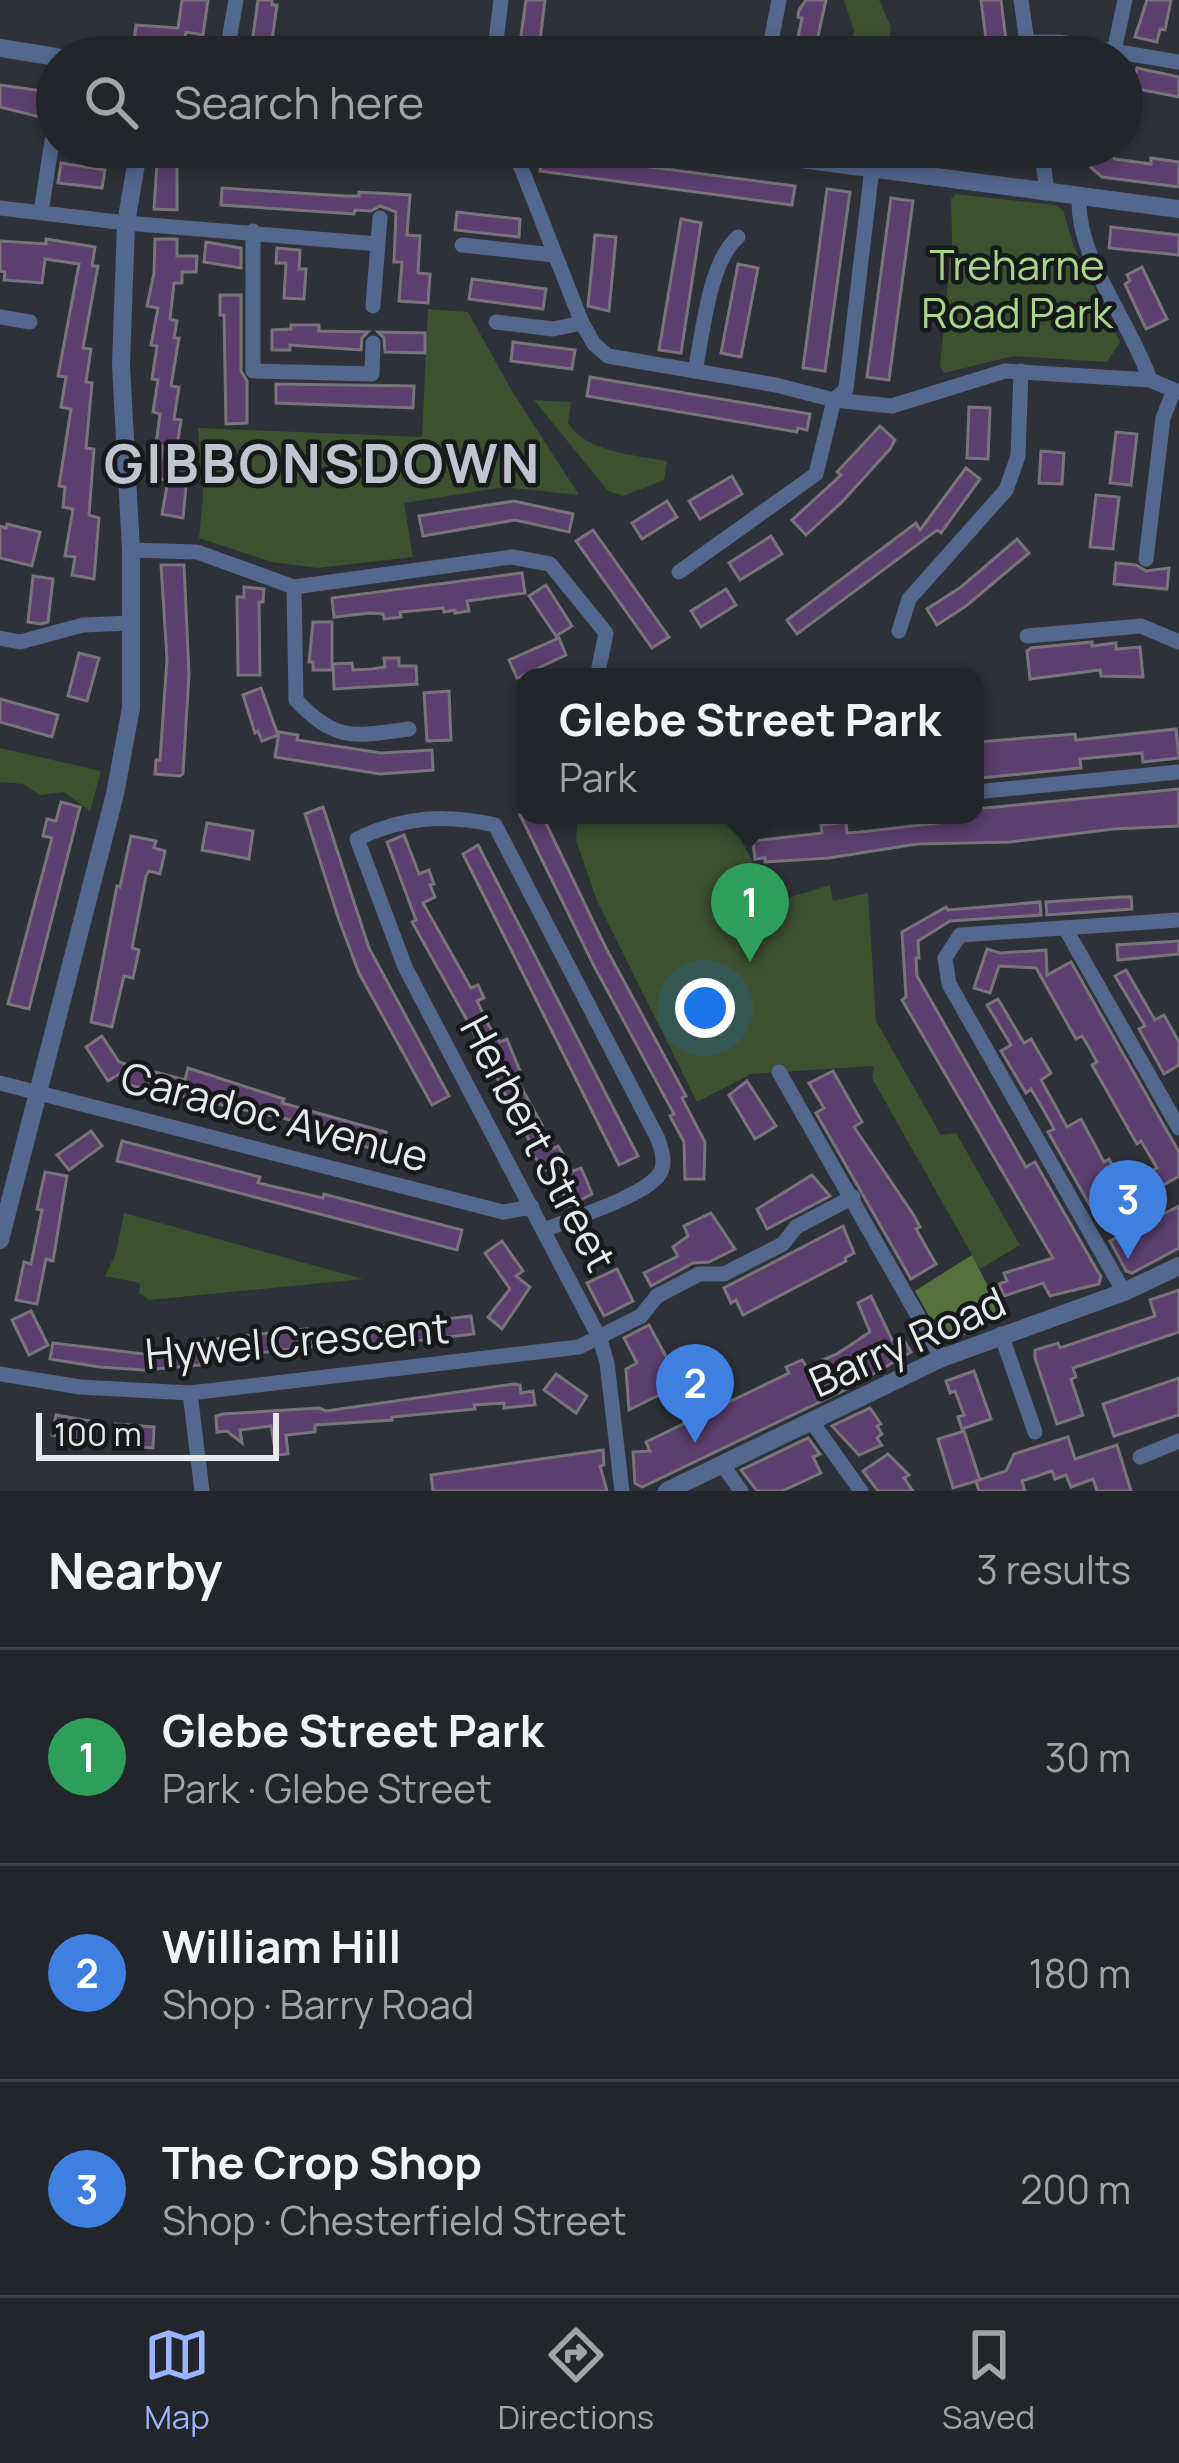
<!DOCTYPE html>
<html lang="en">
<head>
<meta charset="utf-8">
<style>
  body { margin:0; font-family:Manrope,sans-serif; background:#2a2d31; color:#f1f3f6 }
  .scale { position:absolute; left:36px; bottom:30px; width:243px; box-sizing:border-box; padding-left:12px; border:6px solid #e7eaed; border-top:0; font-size:33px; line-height:42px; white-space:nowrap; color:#e7eaed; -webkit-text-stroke:9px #17191b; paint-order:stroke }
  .you { position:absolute; left:705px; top:1008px; width:42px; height:42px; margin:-30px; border:9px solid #fff; border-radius:50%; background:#1a73e8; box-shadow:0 0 0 18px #1a73e833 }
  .badge { display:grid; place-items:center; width:78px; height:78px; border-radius:50%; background:#9bb4fd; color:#fff; font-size:39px; font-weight:700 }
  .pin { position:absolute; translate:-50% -99px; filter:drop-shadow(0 3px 6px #0008) }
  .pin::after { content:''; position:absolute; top:63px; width:42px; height:36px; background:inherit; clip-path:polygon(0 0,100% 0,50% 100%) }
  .popup { position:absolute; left:516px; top:668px; width:468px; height:156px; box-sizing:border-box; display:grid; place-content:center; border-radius:24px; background:#222529; filter:drop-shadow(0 3px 9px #0005); font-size:39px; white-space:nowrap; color:#a2a5a8 }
  .popup b { font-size:45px; color:#f1f3f6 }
  .popup::after { content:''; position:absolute; left:50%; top:100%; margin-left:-24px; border:24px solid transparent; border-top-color:#222529 }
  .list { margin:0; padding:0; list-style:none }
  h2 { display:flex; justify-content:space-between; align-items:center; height:156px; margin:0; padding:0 48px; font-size:51px }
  h2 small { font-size:39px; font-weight:400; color:#a2a5a8 }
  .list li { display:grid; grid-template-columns:78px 1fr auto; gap:36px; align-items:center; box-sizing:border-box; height:216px; padding:0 48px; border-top:3px solid #3f4246 }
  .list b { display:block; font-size:45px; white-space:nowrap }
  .list p { margin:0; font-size:39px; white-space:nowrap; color:#a2a5a8 }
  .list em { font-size:39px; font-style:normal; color:#a2a5a8 }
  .icon { flex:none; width:66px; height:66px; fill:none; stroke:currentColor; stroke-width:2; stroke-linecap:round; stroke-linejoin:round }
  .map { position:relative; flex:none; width:1179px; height:1491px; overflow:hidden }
  .search { position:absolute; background:#222529; box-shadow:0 6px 18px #0003; left:36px; right:36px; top:36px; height:132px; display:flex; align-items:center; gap:30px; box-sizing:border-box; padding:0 42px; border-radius:66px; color:#a2a5a8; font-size:45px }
  .sheet { height:804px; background:#222529 }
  nav { display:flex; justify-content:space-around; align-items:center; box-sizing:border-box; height:168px; border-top:3px solid #3f4246; background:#222529; font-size:33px; color:#a2a5a8 }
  nav a { display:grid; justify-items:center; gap:6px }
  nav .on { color:#9bb4fd }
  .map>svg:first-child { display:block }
  .green { fill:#3d512e }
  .forest { fill:#54723e }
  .building { fill:#5c3f6f; stroke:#78747a; stroke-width:3 }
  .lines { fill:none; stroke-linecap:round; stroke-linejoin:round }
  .minor { stroke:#52688d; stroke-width:15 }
  .tertiary { stroke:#52688d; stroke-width:18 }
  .labels { text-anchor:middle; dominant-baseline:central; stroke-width:9; stroke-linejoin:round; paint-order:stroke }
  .park-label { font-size:42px; fill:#a9d689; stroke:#17191b }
  .street-label { font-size:42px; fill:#e7eaed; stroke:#17191b }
  .district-label { font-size:54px; font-weight:bold; letter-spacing:3px; fill:#c0c4cc; stroke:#17191b }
</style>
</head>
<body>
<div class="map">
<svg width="1179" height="1491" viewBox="0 0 1179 1491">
  <rect width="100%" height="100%" fill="#2e3137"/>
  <!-- green -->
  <g class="green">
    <polygon points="844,0 879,0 891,27 887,57 848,57 854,31"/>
    <polygon points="956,194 1055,205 1063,210 1073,244 1120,342 1107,362 1014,356 944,373 940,366 952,241 951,199"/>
    <polygon points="428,309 468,312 512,391 579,495 504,487 404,503 413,557 318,568 272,562 199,538 203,497 198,428 422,437"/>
    <path d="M534 400 571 402 568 423C584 451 637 456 667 461L664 480 623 496 608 491Z"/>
    <polygon points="0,748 101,771 90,811 64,792 40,795 23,784 0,782"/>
    <polygon points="578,815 728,815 774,902 830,885 833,901 868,893 876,1021 941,1135 956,1133 1020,1245 980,1269 872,1078 874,1066 751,1074 697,1102 597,901 576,840"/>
    <polygon points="124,1213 363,1279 149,1300 139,1293 140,1283 105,1276 116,1253"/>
  </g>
  <!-- forest -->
  <polygon class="forest" points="972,1255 1004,1318 953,1340 940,1336 915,1291"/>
  <!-- building -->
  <g class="building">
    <polygon points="182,0 208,0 203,35 186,32 183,48 134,41 136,25 178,28"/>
    <polygon points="258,0 272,0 272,5 277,5 272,40 327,49 327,43 341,45 339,57 268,57 270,45 252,43"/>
    <polygon points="526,0 545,0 538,57 518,57"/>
    <polygon points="806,0 826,0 816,45 797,42 802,18 798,17 799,10"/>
    <polygon points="981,0 1001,0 1008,57 959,57 957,43 986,39"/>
    <polygon points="1147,0 1171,0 1165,30 1160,29 1157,42 1135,37"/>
    <polygon points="1137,68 1179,77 1179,97 1133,88"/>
    <polygon points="0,85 57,93 57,109 43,108 40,117 0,107"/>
    <polygon points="158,147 177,147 177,210 154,209"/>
    <polygon points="1086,147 1101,147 1115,159 1151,164 1151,158 1179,162 1179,187 1102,177 1078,156"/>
    <polygon points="543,153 795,186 792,205 540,171"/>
    <polygon points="61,163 105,170 102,188 58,183"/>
    <polygon points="222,188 344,196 359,196 359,192 410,195 407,235 420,236 418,273 430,274 428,303 399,301 402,262 394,262 396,212 380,206 371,211 355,210 354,214 221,205"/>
    <polygon points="827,189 850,192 825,371 803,368"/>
    <polygon points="891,198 913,201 889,380 867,377"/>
    <polygon points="457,212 520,219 519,237 455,230"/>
    <polygon points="681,219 701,223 681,353 659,350"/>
    <polygon points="1111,227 1179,235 1179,255 1109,248"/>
    <polygon points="595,235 616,237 609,311 588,306"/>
    <polygon points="46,239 95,247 92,266 98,266 83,348 91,349 86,382 92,383 86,448 94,449 89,515 99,518 94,579 72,575 75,557 65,556 73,509 63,507 65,487 59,486 71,409 61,407 66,377 58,376 79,264 45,259 42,283 4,280 5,272 0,271 0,241 46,244"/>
    <polygon points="155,239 177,239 177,256 197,256 196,272 182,272 182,283 174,283 170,319 177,321 174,338 179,338 171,386 179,387 174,419 181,420 176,453 189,455 183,518 162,514 168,480 158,479 163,446 156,445 160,414 153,412 158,380 152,379 157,346 151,345 158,308 147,306 154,273"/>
    <polygon points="206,242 241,248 241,268 204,262"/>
    <polygon points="277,248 300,250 299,269 306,269 304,299 284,298 286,263 276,263"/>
    <polygon points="738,264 758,268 741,357 721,353"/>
    <polygon points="1142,267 1167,319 1146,329 1125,284 1130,281 1127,275"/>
    <polygon points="472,279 546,289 543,309 469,299"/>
    <polygon points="220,295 241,295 241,371 247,381 247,423 226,424 224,315 220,315"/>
    <polygon points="291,325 319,325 319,331 368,332 362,338 361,350 290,345 290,350 272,350 272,330 291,329"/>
    <polygon points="378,332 425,333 425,353 385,352 384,338"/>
    <polygon points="513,342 575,350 572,369 511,361"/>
    <polygon points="590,377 810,414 807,430 798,428 797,432 587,396"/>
    <polygon points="276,384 414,386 413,408 276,403"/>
    <polygon points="969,407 990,408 988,459 967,458"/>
    <polygon points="880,426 895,440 890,449 842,502 806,535 792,520 841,475 837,472"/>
    <polygon points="1116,432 1137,434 1131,485 1110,483"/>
    <polygon points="1041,451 1064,453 1062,484 1039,483"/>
    <polygon points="966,468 980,479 941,533 937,530 797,634 787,620 916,523 920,530"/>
    <polygon points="732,476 742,494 700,519 689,501"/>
    <polygon points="1096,495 1119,497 1113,549 1090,547"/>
    <polygon points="514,501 573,514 569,532 515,520 423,536 419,516"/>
    <polygon points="667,501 677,517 642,539 632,523"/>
    <polygon points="7,524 40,532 32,566 0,558 0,526 6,528"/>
    <polygon points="593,530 669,637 652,648 576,541"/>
    <polygon points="771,536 782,554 740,580 729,563"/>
    <polygon points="1017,539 1029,553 966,606 937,625 927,609 961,587"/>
    <polygon points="1116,563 1136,565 1146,571 1169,568 1167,589 1114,584"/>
    <polygon points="161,565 184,565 189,674 183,774 180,776 155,774 156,760 160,760 167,659"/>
    <polygon points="522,573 525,593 467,601 469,611 455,613 455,610 444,612 443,608 400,612 401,617 384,619 383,614 370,613 334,617 332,598"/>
    <polygon points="33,576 53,579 48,622 41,624 28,622"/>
    <polygon points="546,585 572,626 556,636 529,596"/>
    <polygon points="244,587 264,589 263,602 259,602 260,675 238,675 237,597 244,597"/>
    <polygon points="726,589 736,605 701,627 691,611"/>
    <polygon points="313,622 332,622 332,670 313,670 313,662 309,662"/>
    <polygon points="559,638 566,655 517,678 509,660"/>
    <polygon points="1092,642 1092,646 1116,643 1116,649 1140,647 1143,677 1101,676 1100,670 1030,679 1027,651 1031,648"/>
    <polygon points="79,653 99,658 87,701 68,696"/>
    <polygon points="384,658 399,658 399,666 416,666 417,684 334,689 333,664 352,663 353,670 372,669 385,667"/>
    <polygon points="261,688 278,735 262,741 258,731 255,733 243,695"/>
    <polygon points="449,691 451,740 427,741 424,693"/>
    <polygon points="0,699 58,715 52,737 0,722"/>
    <polygon points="1176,729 1179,758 1143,762 1142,753 1080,759 1081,768 980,778 977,742 1075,734 1076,740"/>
    <polygon points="279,732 298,735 297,740 381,753 432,750 433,770 380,774 275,757"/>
    <polygon points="1179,789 1179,826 1113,829 1011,842 917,844 829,858 765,862 765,858 755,859 753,841 822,833 821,825 846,822 847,833 860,832 956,821 956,815 975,815 975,809"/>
    <polygon points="61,802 80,807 29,1009 8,1004 52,838 43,836 47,819 56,821"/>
    <polygon points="323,807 369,948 449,1096 432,1105 359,973 339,920 305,814"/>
    <polygon points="520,815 542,815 606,948 686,1096 682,1098 705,1142 704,1179 685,1179 684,1142 670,1116 674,1114 594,966"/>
    <polygon points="207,823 253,831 249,859 202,850"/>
    <polygon points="404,835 419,874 429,870 434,884 430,885 435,897 423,903 471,988 478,985 484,998 477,1001 489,1026 500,1042 507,1039 520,1071 514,1074 542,1125 538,1126 552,1149 558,1146 573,1171 581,1168 586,1179 592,1194 569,1206 550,1167 544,1171 528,1146 531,1144 468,1022 412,922 416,920 387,842"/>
    <polygon points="131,836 156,841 154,848 165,851 160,874 149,871 146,876 132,948 139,950 133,978 124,976 112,1027 91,1022 117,886 120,887"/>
    <polygon points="478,845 638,1156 619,1165 463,854"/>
    <polygon points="1122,897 1131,897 1132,909 1047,915 1046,902"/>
    <polygon points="1040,902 1041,915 950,921 918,941 919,958 916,958 917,976 1026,1167 1035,1162 1101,1277 1099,1284 1050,1296 1043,1283 1004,1296 999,1284 1007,1281 1004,1273 1053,1258 902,1000 906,997 902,932 946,907 948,910"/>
    <polygon points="1179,941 1179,954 1118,960 1117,945"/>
    <polygon points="987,949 1000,953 1046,950 1047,975 1071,962 1179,1152 1179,1176 1160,1187 1151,1171 1157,1168 1141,1141 1137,1144 1104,1086 1092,1065 1097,1062 1090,1049 1082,1036 1076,1039 1036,968 999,966 990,993 974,988"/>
    <polygon points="1126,970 1155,1020 1164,1015 1179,1042 1179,1065 1164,1074 1139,1029 1145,1026 1115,976"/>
    <polygon points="998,999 1024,1043 1031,1039 1051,1073 1041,1080 1067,1127 1081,1119 1104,1162 1109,1159 1115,1170 1112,1173 1123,1195 1096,1216 1048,1132 1054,1129 1043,1109 1031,1089 1026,1093 1001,1051 1011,1045 987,1005"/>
    <polygon points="102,1036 119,1062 132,1066 108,1081 86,1047"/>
    <polygon points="133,1066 185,1080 188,1068 284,1099 282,1103 386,1132 381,1151 334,1139 336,1134 287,1119 128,1085"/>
    <polygon points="833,1071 862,1122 854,1127 913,1214 920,1227 916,1229 936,1264 911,1279 816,1113 824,1108 809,1083"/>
    <polygon points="747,1081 776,1126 755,1139 729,1095"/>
    <polygon points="91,1131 102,1146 69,1170 57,1155"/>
    <polygon points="122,1141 260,1177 258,1183 323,1198 324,1194 462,1230 457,1250 117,1161"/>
    <polygon points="45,1172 67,1176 53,1261 46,1259 37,1304 16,1300 24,1262 31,1264 42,1210 37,1209"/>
    <polygon points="812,1175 830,1196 767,1229 757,1209"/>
    <polygon points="1179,1206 1179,1248 1132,1273 1126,1271 1110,1241"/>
    <polygon points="711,1213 735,1249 709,1262 693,1263 651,1286 644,1273 678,1256 673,1247 688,1236 684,1226"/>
    <polygon points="843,1226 854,1253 845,1258 846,1261 743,1315 736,1300 731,1303 724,1288"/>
    <polygon points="502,1241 523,1271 516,1276 530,1287 502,1329 488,1317 510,1289 485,1253"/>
    <polygon points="617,1269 633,1301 604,1316 587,1283"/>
    <polygon points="1179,1290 1179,1332 1073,1368 1076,1377 1071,1379 1083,1415 1057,1424 1035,1358 1035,1350 1058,1343 1060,1348 1155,1316 1150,1300"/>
    <polygon points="871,1296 892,1340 900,1334 911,1352 851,1387 642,1487 635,1483 633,1452 650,1451 646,1442 789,1373 786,1367 802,1360 807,1367 837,1354 870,1332 858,1303"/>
    <polygon points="31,1311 48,1345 29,1355 12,1320"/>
    <polygon points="471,1316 474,1334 320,1352 319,1346 208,1359 205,1340 307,1329 308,1335"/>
    <polygon points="649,1325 681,1384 629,1410 626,1369 637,1363 624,1338"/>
    <polygon points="53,1343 144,1354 199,1349 201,1365 144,1370 99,1367 50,1359"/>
    <polygon points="974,1371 991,1419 962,1429 958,1417 964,1415 955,1391 950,1393 946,1381"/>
    <polygon points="556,1374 587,1396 576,1413 544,1390"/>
    <polygon points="1179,1378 1179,1415 1114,1436 1103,1404"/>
    <polygon points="514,1384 520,1385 521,1393 533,1391 535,1405 504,1408 504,1403 474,1405 475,1409 392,1417 392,1420 315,1425 315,1432 286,1435 288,1454 276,1455 271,1426 240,1430 242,1443 227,1431 217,1432 216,1416 223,1414 319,1408 326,1411"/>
    <polygon points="870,1408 881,1424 877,1426 882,1434 877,1438 882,1445 859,1455 832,1426"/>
    <polygon points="56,1415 95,1422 91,1443 52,1435"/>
    <polygon points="115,1424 154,1427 153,1448 114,1445"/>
    <polygon points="964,1431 980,1480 953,1488 938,1439"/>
    <polygon points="1068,1437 1075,1459 1117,1445 1131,1491 1097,1491 1093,1479 1071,1487 1066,1475 1055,1479 1052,1471 1022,1481 1025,1491 979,1491 976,1481 1006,1471 1014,1454"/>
    <polygon points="808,1438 820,1454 813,1457 821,1473 782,1491 757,1491 741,1470"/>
    <polygon points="603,1450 604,1465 600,1466 607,1491 433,1491 431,1475"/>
    <polygon points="888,1454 909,1475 904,1478 913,1491 878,1491 863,1471"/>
  </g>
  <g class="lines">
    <!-- minor -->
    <g class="minor">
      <polyline points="1021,0 1029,57"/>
      <polyline points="1028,42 1059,42 1179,62"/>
      <polyline points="1114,51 1125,0"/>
      <polyline points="226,57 236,0"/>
      <polyline points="494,57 501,0"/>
      <polyline points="768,57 779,0"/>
      <polyline points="91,147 109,150"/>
      <polyline points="513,147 582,323 594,344 608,356 776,385 834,400 892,406 1005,371 1150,380 1179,392"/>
      <polyline points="1041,147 1047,191"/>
      <polyline points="891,170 893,147"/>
      <path d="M1079 196C1076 259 1130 320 1150 380"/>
      <polyline points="0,208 126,223 378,244"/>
      <polyline points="41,212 52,141 57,142"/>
      <polyline points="253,231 253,371 372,374 373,343"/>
      <polyline points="462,245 554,255"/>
      <polyline points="373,306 380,218"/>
      <polyline points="0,317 30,322"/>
      <polyline points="496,322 553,329 582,323"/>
      <path d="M695 371C703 333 709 261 738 237"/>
      <polyline points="131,550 197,552 294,587 512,557 550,564 606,633 597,677"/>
      <polyline points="1146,559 1163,418 1174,390"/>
      <polyline points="679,572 816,474 834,400 846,389 872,168"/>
      <path d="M294 587 296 700C336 743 355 736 409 729"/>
      <polyline points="899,631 909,599 1006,490 1018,456 1021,371"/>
      <polyline points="1027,636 1141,626 1179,642"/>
      <polyline points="0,638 20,642 83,625 131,623"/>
      <polyline points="975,792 1179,772"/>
      <polyline points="731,816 743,815"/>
      <polyline points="1065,928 1179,1128"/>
      <polyline points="779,1072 942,1358"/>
      <polyline points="0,1083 503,1212 532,1207"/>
      <path d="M544 1230C573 1218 639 1198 658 1176 667 1165 662 1151 658 1139L495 825C445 814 404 816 357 839L405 967 600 1339 607 1363 622 1491"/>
      <polyline points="1124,1292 949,984 945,958 960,935 1179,920"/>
      <polyline points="1001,1334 1035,1432"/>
      <polyline points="0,1374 80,1387 190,1393 579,1347 641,1316 657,1296 699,1274 724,1274 783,1244 796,1227 853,1197"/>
      <polyline points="190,1393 202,1491"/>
      <polyline points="812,1422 861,1491"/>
      <polyline points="1140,1457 1179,1441"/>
      <polyline points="722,1464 741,1491"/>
    </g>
    <!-- tertiary -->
    <g class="tertiary">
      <polyline points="0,48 57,57"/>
      <polyline points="710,147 1179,209"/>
      <polyline points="0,1240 115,794 131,708 131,550 121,365 126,223 139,147"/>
      <polyline points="667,1491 942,1358 1124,1292 1179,1266"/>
    </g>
  </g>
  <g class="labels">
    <!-- park labels -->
    <g class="park-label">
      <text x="1017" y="264">Treharne<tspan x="1017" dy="48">Road Park</tspan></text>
    </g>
    <!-- street labels -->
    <g class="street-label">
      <text transform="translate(275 1116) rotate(15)">Caradoc Avenue</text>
      <text transform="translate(539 1143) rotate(62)">Herbert Street</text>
      <text transform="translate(297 1340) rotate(-5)">Hywel Crescent</text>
      <text transform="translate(907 1341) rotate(-24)">Barry Road</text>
    </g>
    <!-- district labels -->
    <g class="district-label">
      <text x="323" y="462">GIBBONSDOWN</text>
    </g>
  </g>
</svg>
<div class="scale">100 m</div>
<div class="you"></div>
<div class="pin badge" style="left:750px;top:962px;background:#2e9e5b">1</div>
<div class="popup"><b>Glebe Street Park</b>Park</div>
<div class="pin badge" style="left:695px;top:1443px;background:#3f7fe0">2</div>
<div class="pin badge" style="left:1128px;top:1259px;background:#3f7fe0">3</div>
<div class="search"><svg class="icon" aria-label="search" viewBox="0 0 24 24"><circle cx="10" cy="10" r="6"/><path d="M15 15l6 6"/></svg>Search here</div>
</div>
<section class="sheet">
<h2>Nearby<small>3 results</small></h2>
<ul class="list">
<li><span class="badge" style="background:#2e9e5b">1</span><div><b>Glebe Street Park</b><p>Park · Glebe Street</p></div><em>30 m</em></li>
<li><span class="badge" style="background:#3f7fe0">2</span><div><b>William Hill</b><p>Shop · Barry Road</p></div><em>180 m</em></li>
<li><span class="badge" style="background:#3f7fe0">3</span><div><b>The Crop Shop</b><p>Shop · Chesterfield Street</p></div><em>200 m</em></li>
</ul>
</section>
<nav>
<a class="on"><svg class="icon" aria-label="map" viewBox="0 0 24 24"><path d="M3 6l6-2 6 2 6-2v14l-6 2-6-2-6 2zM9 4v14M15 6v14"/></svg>Map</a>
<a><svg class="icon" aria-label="directions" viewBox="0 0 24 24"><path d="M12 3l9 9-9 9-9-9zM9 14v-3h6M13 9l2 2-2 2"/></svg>Directions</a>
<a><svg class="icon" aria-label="saved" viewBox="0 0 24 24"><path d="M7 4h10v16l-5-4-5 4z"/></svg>Saved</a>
</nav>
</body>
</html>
